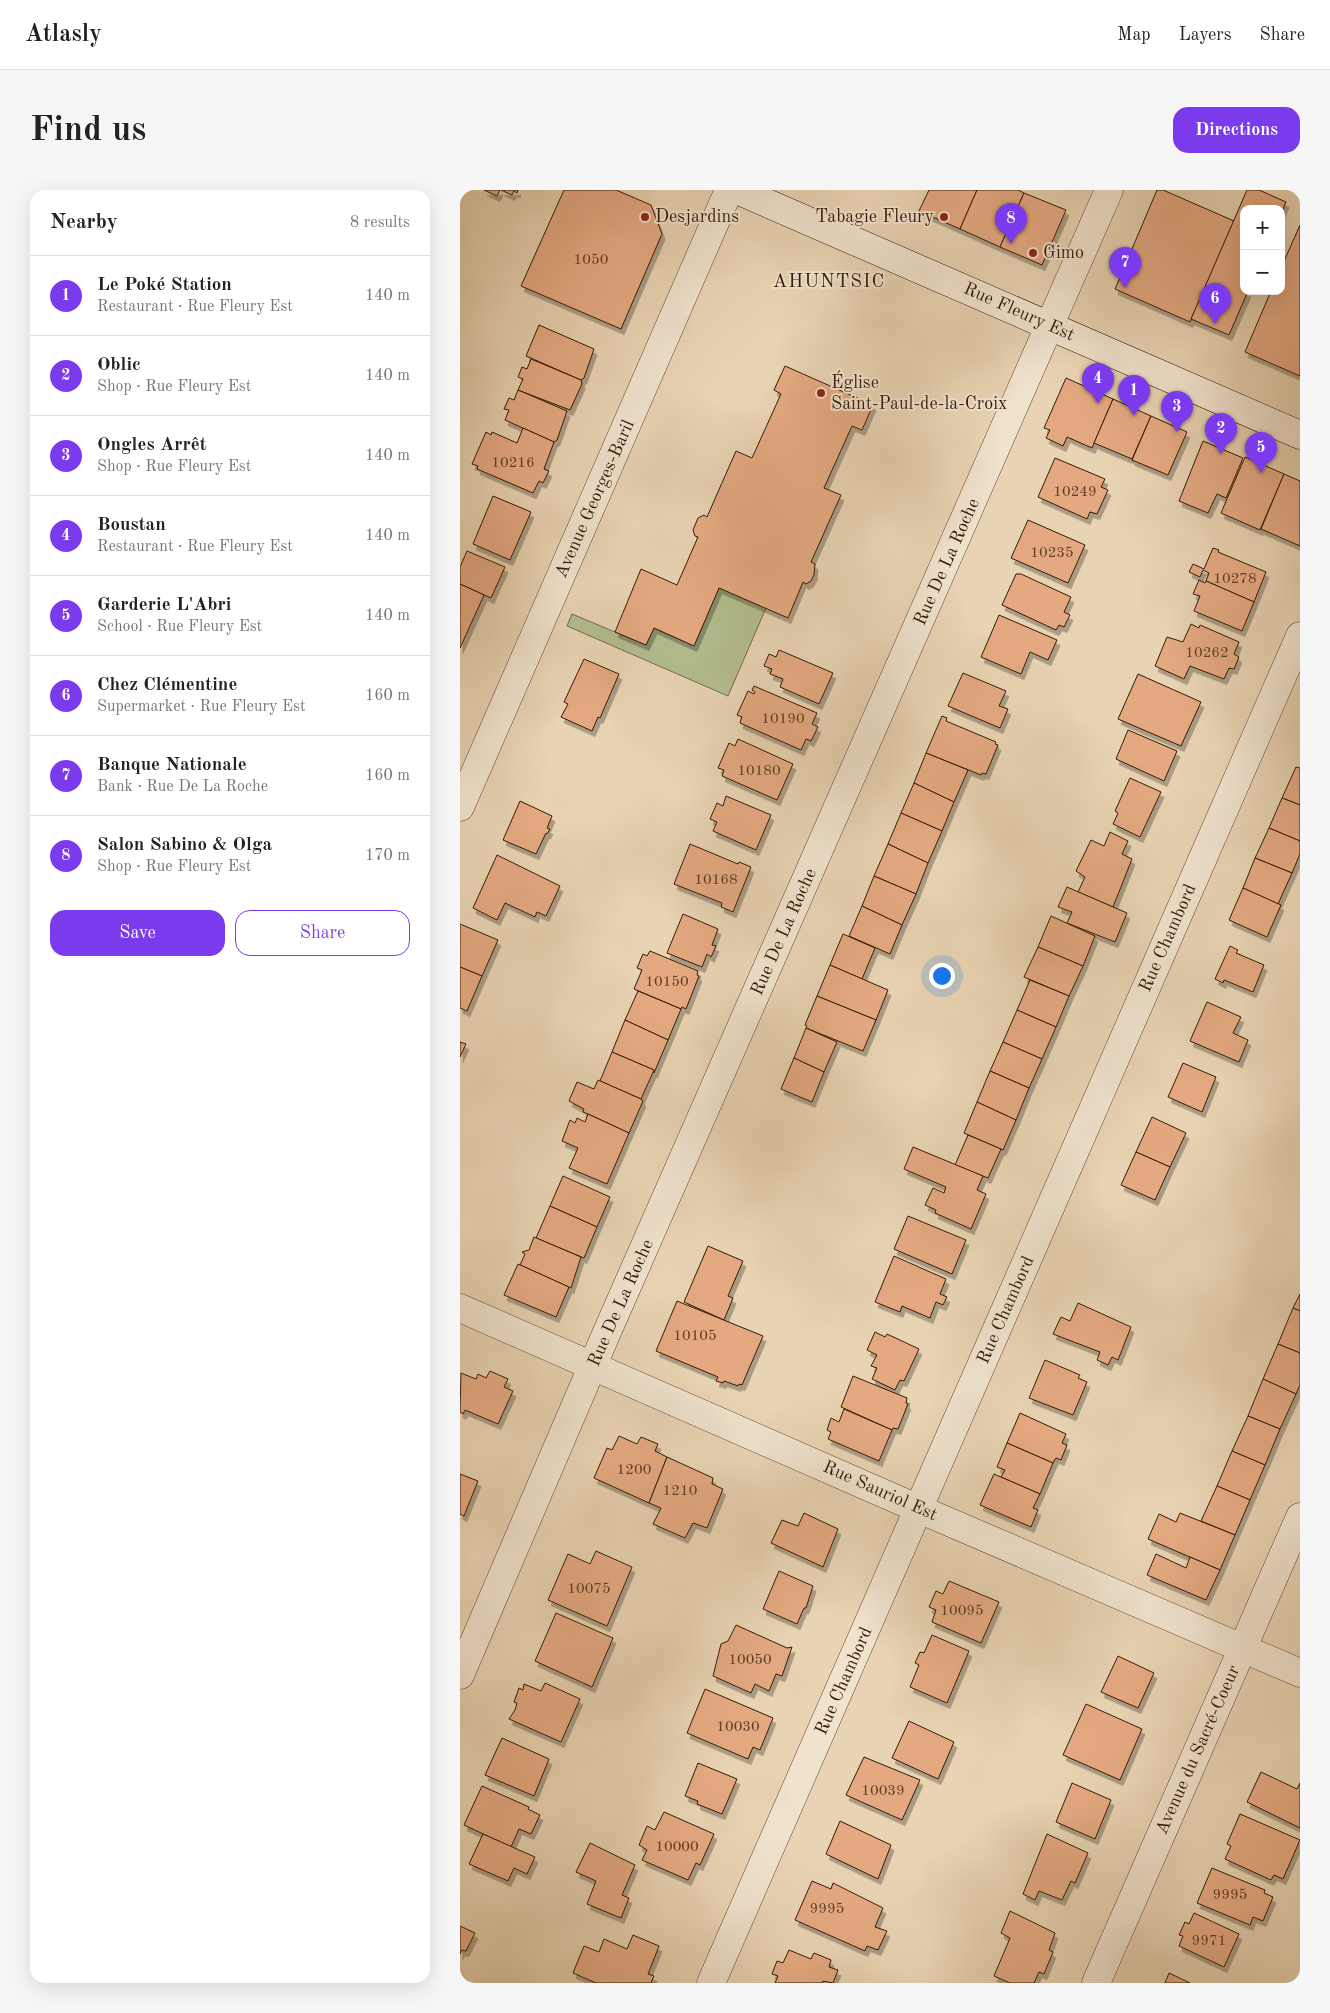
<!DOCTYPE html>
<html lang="en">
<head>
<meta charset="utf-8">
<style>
  body { margin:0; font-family:"Old Standard TT",serif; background:#f6f6f6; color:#222 }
  .controls { position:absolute; right:15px; top:15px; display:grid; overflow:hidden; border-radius:10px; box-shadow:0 5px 20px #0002 }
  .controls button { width:45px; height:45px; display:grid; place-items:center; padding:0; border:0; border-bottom:1px solid #e0e0e0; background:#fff; color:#222; font:25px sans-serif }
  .you { position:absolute; left:481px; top:785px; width:18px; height:18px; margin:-12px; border:4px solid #fff; border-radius:50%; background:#1a73e8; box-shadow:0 0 0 8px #1a73e833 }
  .badge { display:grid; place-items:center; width:32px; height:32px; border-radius:50%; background:#7c3aed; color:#fff; font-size:16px; font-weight:700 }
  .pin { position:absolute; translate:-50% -41px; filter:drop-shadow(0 1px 2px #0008) }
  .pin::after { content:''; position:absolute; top:26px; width:18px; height:15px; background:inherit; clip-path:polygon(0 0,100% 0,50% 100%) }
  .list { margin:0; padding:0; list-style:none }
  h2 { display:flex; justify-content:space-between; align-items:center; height:65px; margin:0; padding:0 20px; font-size:21px }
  h2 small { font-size:16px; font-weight:400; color:#767676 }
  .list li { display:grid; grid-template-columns:32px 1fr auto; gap:15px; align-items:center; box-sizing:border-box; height:80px; padding:0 20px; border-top:1px solid #e0e0e0 }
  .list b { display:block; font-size:19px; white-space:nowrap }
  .list p { margin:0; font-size:16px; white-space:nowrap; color:#767676 }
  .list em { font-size:16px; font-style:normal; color:#767676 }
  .actions { display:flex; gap:10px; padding:15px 20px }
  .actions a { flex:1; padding:11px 0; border:1px solid #7c3aed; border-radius:15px; text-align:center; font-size:18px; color:#7c3aed }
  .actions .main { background:#7c3aed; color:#fff }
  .map { position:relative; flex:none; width:840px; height:1793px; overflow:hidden; border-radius:15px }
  header { display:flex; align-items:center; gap:30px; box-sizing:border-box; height:70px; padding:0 25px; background:#fff; border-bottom:1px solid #e0e0e0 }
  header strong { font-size:24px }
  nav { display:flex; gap:28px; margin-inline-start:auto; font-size:18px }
  .intro { display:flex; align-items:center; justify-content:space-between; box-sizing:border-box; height:120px; padding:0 30px }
  h1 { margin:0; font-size:35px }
  .button { padding:12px 22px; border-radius:15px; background:#7c3aed; color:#fff; font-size:18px; font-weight:700 }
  main { display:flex; gap:30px; padding:0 30px }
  aside { flex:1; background:#fff; border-radius:15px; box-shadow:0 5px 20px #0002 }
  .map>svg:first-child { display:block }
  .green { fill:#b3bd8e; stroke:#746c4a }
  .building { fill:#e4a981; stroke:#351a06; filter:url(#shadow) }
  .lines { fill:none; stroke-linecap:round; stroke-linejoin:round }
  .street-casing { stroke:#624831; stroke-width:29 }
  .secondary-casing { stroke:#351a06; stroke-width:29 }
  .street { stroke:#f0e2cd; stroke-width:28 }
  .secondary { stroke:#f0e2cd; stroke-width:28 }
  .poi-dot { fill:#8f2418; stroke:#f0e2cd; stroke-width:2 }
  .labels { text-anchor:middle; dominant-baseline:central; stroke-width:4; stroke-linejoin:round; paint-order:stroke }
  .number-label { font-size:15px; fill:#613e25 }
  .poi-label { font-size:18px; fill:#351a06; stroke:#f0e2cd; text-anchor:start }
  .street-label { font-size:18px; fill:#351a06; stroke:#f0e2cd }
  .neighbourhood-label { font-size:19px; letter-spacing:1px; fill:#351a06; stroke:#f0e2cd }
</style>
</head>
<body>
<header>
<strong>Atlasly</strong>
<nav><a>Map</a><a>Layers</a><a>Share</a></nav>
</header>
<div class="intro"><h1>Find us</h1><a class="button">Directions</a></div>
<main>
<aside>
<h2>Nearby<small>8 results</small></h2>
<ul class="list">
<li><span class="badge">1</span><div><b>Le Poké Station</b><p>Restaurant · Rue Fleury Est</p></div><em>140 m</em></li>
<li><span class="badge">2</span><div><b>Oblic</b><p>Shop · Rue Fleury Est</p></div><em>140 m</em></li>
<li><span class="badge">3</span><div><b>Ongles Arrêt</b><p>Shop · Rue Fleury Est</p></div><em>140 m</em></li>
<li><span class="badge">4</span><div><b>Boustan</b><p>Restaurant · Rue Fleury Est</p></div><em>140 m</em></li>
<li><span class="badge">5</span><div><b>Garderie L'Abri</b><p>School · Rue Fleury Est</p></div><em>140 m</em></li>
<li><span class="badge">6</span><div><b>Chez Clémentine</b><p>Supermarket · Rue Fleury Est</p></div><em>160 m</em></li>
<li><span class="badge">7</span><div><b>Banque Nationale</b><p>Bank · Rue De La Roche</p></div><em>160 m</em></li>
<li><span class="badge">8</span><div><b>Salon Sabino &amp; Olga</b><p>Shop · Rue Fleury Est</p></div><em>170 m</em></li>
</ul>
<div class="actions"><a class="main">Save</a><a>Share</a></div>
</aside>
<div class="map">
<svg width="840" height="1793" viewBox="0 0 840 1793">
  <defs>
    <filter id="shadow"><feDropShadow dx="3" dy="5.5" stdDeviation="0" flood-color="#0004"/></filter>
  </defs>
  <rect width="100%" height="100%" fill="#e8d3b2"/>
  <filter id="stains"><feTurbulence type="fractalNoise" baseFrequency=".004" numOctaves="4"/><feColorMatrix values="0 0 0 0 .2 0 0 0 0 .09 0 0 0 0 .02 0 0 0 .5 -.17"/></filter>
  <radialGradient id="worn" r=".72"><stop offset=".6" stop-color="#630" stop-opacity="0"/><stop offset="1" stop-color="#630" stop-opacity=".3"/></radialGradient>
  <!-- green -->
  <polygon class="green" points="259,398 306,418 268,506 107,436 112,424 186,455 194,438 234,456"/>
  <!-- building -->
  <g class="building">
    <polygon points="24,0 40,0 37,6"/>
    <polygon points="41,0 58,0 57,3 54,1 52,5"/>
    <polygon points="104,0 156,0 191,15 202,44 161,139 61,96"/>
    <polygon points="469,0 517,0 500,39 459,21"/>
    <polygon points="517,0 558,0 564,3 540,57 500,39"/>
    <polygon points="697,0 703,0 774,31 730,132 655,99"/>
    <polygon points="787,0 799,0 826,12 821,24 821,19 784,19 784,101 788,101 769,145 731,129"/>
    <polygon points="564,3 606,20 582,75 540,57"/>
    <polygon points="840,35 840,186 785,162 811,101 821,101 821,78"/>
    <polygon points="79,135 134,159 124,188 121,190 66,166"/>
    <polygon points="71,169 121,190 122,194 110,220 58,200 63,189 58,187 62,177 67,179"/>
    <polygon points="325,176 413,215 402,240 392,236 364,298 381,305 351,372 355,374 354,385 351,391 346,394 343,392 328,428 259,398 234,456 194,438 186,455 155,442 181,379 217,395 238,347 235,346 233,340 238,328 244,325 247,327 276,261 292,268 321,204 314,200"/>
    <polygon points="606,188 653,209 632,258 607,247 603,256 586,248 590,240 584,238"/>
    <polygon points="58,200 107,221 97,250 94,252 45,230 49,220 44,219 49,208 54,210"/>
    <polygon points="653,209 691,226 672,269 634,253"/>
    <polygon points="691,226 727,242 708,285 672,270"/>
    <polygon points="63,238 94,252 84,279 89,281 83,293 79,291 73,303 17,279 18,276 12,274 26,242 31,245 32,242 57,253"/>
    <polygon points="743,251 783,268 766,308 757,304 748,323 719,311"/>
    <polygon points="785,267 824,284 800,340 761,323"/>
    <polygon points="595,268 645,289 641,297 648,300 637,324 630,322 627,329 578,307"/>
    <polygon points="824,284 840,291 840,356 801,339"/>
    <polygon points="33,306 71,322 50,370 13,354"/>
    <polygon points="568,330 625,355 608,393 551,368"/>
    <polygon points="753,358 759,360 758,362 806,382 794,412 746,391 749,383 743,380 740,387 729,382 733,374 744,379"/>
    <polygon points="7,361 45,377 31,408 0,394 0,377"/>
    <polygon points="556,384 561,384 611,407 604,422 610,425 604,437 599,435 596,440 542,415"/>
    <polygon points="739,390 745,393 746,391 794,412 782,441 734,421 740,406 733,404"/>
    <polygon points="0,394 24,405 0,458"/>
    <polygon points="539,425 597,450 588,470 570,462 561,484 521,467"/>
    <polygon points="731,434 739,438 740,435 779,452 774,464 779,467 774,479 769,478 764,489 730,476 724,489 695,476 707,447 723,452"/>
    <polygon points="319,460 373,483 359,514 320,497 323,489 310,484 312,479 304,476 309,464 316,467"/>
    <polygon points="124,469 159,484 140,528 138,527 132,541 101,527 108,514 104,512"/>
    <polygon points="503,483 546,501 539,516 548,519 540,538 488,516"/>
    <polygon points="678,484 741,512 721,556 658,529"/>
    <polygon points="294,496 357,523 352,534 358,537 351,551 346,549 341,560 280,533 282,527 277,525 288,501 294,504 295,502 292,500"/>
    <polygon points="482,526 487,528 486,531 536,552 535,554 538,555 526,584 522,583 521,585 466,563"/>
    <polygon points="668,540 717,561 704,591 656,569"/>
    <polygon points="278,549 333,574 317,610 262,586 264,580 258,578 269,553 275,556"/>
    <polygon points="466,563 508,580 494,612 454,593"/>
    <polygon points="836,577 840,578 840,615 822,608"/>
    <polygon points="670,588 701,602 680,647 653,634 658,623 655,621"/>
    <polygon points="454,593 494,612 482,641 441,623"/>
    <polygon points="266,606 311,625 296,660 253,641 257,632 250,629 257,613 263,616"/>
    <polygon points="822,608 840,615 840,651 809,638"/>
    <polygon points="60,611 92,626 87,638 90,639 87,644 86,643 76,664 43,650"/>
    <polygon points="441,623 482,641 468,673 428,654"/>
    <polygon points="809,638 840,651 840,664 832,683 795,668"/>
    <polygon points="650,642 668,651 662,664 672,669 653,717 618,702 625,687 616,681 631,650 644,656"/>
    <polygon points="230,654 278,674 279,672 291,677 273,722 261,717 262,713 214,694"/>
    <polygon points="428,654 468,673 456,704 414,686"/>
    <polygon points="37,665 100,696 86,726 77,722 75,727 45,713 37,730 13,718"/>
    <polygon points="795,668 832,683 818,714 783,698"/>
    <polygon points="414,686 456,704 442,735 402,716"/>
    <polygon points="607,697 667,723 655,752 607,733 612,722 598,717"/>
    <polygon points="783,698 821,715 807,747 769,730"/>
    <polygon points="402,716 442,735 430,764 389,746"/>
    <polygon points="223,724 258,739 252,755 256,756 251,767 247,764 242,777 207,763"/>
    <polygon points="591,726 635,746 623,776 578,757"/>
    <polygon points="0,734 38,750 22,786 0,777"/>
    <polygon points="383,744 415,758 402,789 370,775"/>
    <polygon points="770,756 778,760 776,763 804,775 793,802 764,790 763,793 755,789"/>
    <polygon points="578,757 623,776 609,806 564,787"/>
    <polygon points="190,761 238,781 237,785 239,786 226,819 222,817 221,819 174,799 182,780 177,778 183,764 187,766"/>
    <polygon points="370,775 428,800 416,830 357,806"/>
    <polygon points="0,777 22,786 7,821 0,818"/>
    <polygon points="570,790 609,806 596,837 557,820"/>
    <polygon points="178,801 221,819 208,850 165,830"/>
    <polygon points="357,806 416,830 403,861 346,838 347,836 345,835"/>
    <polygon points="747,812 781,827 773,843 788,850 779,872 730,851"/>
    <polygon points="557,820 596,837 582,869 543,852"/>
    <polygon points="165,830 208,850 194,883 194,880 152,862"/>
    <polygon points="346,838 377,852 364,882 334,868"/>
    <polygon points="0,852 6,854 0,867"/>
    <polygon points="543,852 582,869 569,898 530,881"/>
    <polygon points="152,862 194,880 181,909 140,891"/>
    <polygon points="334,868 364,882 352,912 321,899"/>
    <polygon points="723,873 756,887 742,922 708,907"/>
    <polygon points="530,881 569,898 556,930 517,912"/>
    <polygon points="138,890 181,909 183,911 169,943 128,924 123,922 124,919 109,911 117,892 134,899"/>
    <polygon points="517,912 556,930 543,960 504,943"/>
    <polygon points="128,924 169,943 147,994 109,978 118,958 102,951 110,930 115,933 117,928 125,932"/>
    <polygon points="692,927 726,943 710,977 676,962"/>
    <polygon points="508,945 541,959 528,988 495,975"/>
    <polygon points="453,957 523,986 517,1000 526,1004 511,1039 475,1023 476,1020 465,1015 473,998 484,1003 486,997 444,979"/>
    <polygon points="676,962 710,977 695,1010 661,995"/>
    <polygon points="103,986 150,1007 137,1037 90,1016"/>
    <polygon points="90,1016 137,1037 124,1068 76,1048"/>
    <polygon points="448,1026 506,1050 492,1084 434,1059"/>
    <polygon points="74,1047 121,1067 111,1098 60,1075 65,1064 62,1062 69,1060"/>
    <polygon points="248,1056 283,1071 268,1106 273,1108 264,1130 224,1112"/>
    <polygon points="434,1066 486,1089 480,1104 487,1107 483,1115 476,1112 470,1128 442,1116 440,1122 415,1112"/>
    <polygon points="58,1074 109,1097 96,1127 44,1105"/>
    <polygon points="840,1104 840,1121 833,1118"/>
    <polygon points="217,1111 303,1146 282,1195 279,1194 278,1196 264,1191 263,1193 256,1191 258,1187 196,1161"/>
    <polygon points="618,1113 671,1137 658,1170 652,1167 648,1175 637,1170 640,1162 593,1144 601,1127 610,1131"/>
    <polygon points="833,1118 840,1121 840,1163 818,1154"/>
    <polygon points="415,1142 425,1147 427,1144 459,1159 444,1191 440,1190 435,1200 412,1189 417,1178 411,1176 417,1165 407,1160"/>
    <polygon points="818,1154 840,1163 840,1195 836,1204 803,1189"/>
    <polygon points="585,1170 620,1185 618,1188 627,1192 613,1225 569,1208"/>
    <polygon points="30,1181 48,1189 44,1197 53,1201 38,1234 5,1220 3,1224 0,1222 1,1183 16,1189 18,1184 26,1188"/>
    <polygon points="393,1186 447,1208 446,1213 448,1214 438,1239 433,1238 432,1240 381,1217"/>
    <polygon points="803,1189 836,1204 820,1239 788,1226"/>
    <polygon points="384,1219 432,1240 419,1271 368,1249 371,1242 367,1240 371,1228 379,1232"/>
    <polygon points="560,1223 606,1244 602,1253 607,1255 601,1270 596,1268 593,1273 547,1253"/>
    <polygon points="788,1226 820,1239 805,1275 772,1261"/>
    <polygon points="159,1246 177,1254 181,1247 198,1254 195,1261 207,1267 189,1313 134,1288 147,1258 152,1260"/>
    <polygon points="547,1253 593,1273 580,1304 541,1287 545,1280 537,1277"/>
    <polygon points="772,1261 805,1275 790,1310 757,1296"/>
    <polygon points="207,1267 253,1288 252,1294 263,1299 247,1338 233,1333 225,1348 193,1334 201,1318 189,1313"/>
    <polygon points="0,1284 18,1291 4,1326 0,1324"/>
    <polygon points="534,1284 580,1304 573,1318 578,1320 571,1337 520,1315"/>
    <polygon points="757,1296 790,1310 775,1345 741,1331"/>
    <polygon points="344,1323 378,1339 363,1377 311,1353 322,1330 338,1336"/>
    <polygon points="720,1323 775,1345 760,1380 688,1349 699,1324 716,1332"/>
    <polygon points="136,1361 172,1377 147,1436 88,1410 108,1364 130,1374"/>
    <polygon points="696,1364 726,1378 730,1367 760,1380 746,1410 687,1385"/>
    <polygon points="319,1381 353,1396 346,1418 344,1418 337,1434 303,1419"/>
    <polygon points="489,1391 539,1412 521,1453 472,1432 476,1420 469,1417 476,1401 483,1404"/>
    <polygon points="96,1423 153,1448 132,1497 75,1471"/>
    <polygon points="276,1435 327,1458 332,1457 322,1486 316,1484 309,1501 295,1494 291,1503 253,1486 261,1454 268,1451"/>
    <polygon points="472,1445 509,1461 487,1513 450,1497 459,1475 455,1473 460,1462 464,1463"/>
    <polygon points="658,1466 694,1483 678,1518 641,1502"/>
    <polygon points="85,1493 120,1509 101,1552 49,1529 55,1520 57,1513 54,1512 59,1498 63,1500 64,1494 81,1501"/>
    <polygon points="245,1499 313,1528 300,1560 293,1557 288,1569 227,1543"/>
    <polygon points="626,1514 682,1539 660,1590 603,1565"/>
    <polygon points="449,1531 494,1552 478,1589 432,1568"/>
    <polygon points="42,1548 89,1569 74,1606 25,1585"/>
    <polygon points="404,1567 460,1590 442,1630 386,1605"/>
    <polygon points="238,1573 277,1589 262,1624 237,1614 238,1611 225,1606"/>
    <polygon points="801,1582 837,1599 840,1593 840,1638 787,1612"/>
    <polygon points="612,1593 651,1610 635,1649 596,1632"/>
    <polygon points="22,1596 69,1617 68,1619 80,1625 71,1644 59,1639 51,1657 4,1635"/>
    <polygon points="204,1622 254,1644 240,1675 236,1673 228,1690 182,1670 187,1660 179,1655 187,1636 195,1640"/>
    <polygon points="780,1624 840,1650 823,1689 814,1685 811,1690 765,1669 771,1656 767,1654"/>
    <polygon points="380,1631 431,1655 418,1689 366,1664"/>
    <polygon points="23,1644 75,1667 67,1684 54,1678 48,1691 9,1674"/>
    <polygon points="587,1644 628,1663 615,1693 611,1691 602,1710 579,1701 575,1710 563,1704"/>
    <polygon points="130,1653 175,1675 162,1705 169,1708 161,1728 127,1714 136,1691 116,1682"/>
    <polygon points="752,1678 805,1700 804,1703 813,1707 803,1731 793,1727 790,1735 737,1713"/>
    <polygon points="352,1691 371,1699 373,1693 423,1718 415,1737 427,1741 418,1760 407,1756 405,1761 335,1730"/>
    <polygon points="550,1721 595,1743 589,1760 593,1762 584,1784 579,1782 574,1793 550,1793 534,1786 550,1748 541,1743"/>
    <polygon points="734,1723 779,1744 764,1777 719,1756 723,1746 719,1745 725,1732 729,1734"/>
    <polygon points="0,1736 15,1743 6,1761 2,1760 0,1764"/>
    <polygon points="173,1745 199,1756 188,1784 194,1786 191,1793 136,1793 113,1783 124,1756 139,1762 144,1749 167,1759"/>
    <polygon points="329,1760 351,1769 354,1763 371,1770 369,1777 378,1780 373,1793 363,1791 362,1793 315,1793 318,1786 312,1784 317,1771 323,1773"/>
    <polygon points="709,1783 730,1793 705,1793"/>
  </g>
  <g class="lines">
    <!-- street casing -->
    <g class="street-casing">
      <g id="street">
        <polyline points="0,617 269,0"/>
        <polyline points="0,1118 459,1319 840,1483"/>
        <polyline points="0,1485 147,1142 649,0"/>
        <polyline points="251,1793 840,446"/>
        <polyline points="636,1793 840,1327"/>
      </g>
    </g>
    <!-- secondary casing -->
    <g class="secondary-casing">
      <polyline id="secondary" points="277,0 840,245"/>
    </g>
    <!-- street -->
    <use href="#street" class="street"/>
    <!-- secondary -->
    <use href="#secondary" class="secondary"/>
  </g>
  <!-- markers -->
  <g class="poi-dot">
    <circle cx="185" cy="27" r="5"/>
    <circle cx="484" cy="27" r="5"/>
    <circle cx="573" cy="63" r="5"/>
    <circle cx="361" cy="203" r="5"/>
  </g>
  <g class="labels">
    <!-- number labels -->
    <g class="number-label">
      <text x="131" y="70">1050</text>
      <text x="53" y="273">10216</text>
      <text x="615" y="302">10249</text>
      <text x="592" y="363">10235</text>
      <text x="775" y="389">10278</text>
      <text x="747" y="463">10262</text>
      <text x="323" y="529">10190</text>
      <text x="299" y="581">10180</text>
      <text x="256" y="690">10168</text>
      <text x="207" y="792">10150</text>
      <text x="235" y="1146">10105</text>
      <text x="174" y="1280">1200</text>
      <text x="220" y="1301">1210</text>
      <text x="129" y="1399">10075</text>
      <text x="502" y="1421">10095</text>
      <text x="290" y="1470">10050</text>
      <text x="278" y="1537">10030</text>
      <text x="423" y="1601">10039</text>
      <text x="217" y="1657">10000</text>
      <text x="770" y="1705">9995</text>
      <text x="367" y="1719">9995</text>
      <text x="749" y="1751">9971</text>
    </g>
    <!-- poi labels -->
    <g class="poi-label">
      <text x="195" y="27">Desjardins</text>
      <text x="474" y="27" text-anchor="end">Tabagie Fleury</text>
      <text x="583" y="63">Gimo</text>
      <text x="371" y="193">Église<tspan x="371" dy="21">Saint-Paul-de-la-Croix</tspan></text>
    </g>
    <!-- street labels -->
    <g class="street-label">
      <text transform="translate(559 122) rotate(24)">Rue Fleury Est</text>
      <text transform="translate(135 309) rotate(-66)">Avenue Georges-Baril</text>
      <text transform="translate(487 372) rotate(-66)">Rue De La Roche</text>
      <text transform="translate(324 742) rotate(-66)">Rue De La Roche</text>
      <text transform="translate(708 748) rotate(-66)">Rue Chambord</text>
      <text transform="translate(161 1113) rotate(-66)">Rue De La Roche</text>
      <text transform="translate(546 1120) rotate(-66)">Rue Chambord</text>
      <text transform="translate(420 1301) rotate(24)">Rue Sauriol Est</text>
      <text transform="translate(384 1491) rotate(-66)">Rue Chambord</text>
      <text transform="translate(738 1560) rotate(-66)">Avenue du Sacré-Coeur</text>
    </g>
    <!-- neighbourhood labels -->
    <g class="neighbourhood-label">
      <text x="369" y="92">AHUNTSIC</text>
    </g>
  </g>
  <rect width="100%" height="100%" filter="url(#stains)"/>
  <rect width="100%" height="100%" fill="url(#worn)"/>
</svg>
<div class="controls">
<button>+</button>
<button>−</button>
</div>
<div class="you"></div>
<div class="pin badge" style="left:674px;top:226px">1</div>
<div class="pin badge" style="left:761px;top:264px">2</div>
<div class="pin badge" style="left:717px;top:242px">3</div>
<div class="pin badge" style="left:638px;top:214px">4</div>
<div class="pin badge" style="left:801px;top:283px">5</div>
<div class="pin badge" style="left:755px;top:134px">6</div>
<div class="pin badge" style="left:665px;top:98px">7</div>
<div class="pin badge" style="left:551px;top:54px">8</div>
</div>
</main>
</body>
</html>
